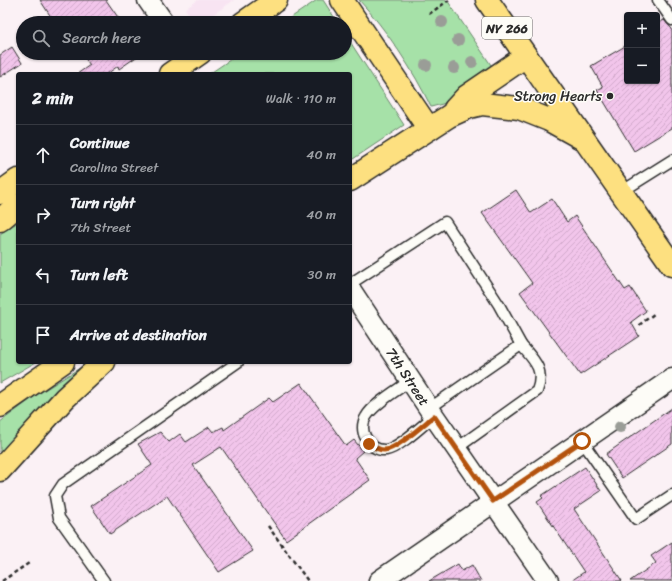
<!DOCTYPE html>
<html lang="en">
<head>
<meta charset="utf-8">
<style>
  body { margin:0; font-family:Sriracha,sans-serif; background:#20242c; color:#f1f3f6 }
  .controls { position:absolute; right:12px; top:12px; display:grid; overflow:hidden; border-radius:4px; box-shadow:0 1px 3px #0004 }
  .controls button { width:36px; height:36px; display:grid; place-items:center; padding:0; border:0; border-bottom:1px solid #363941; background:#171b24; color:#f1f3f6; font:20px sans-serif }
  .stop { position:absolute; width:12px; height:12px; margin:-9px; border:3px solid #b45309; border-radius:50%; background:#fff }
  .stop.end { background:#b45309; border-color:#fff; box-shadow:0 1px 4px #0008 }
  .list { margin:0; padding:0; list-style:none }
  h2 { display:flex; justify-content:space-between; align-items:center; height:52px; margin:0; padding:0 16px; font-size:17px }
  h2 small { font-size:13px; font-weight:400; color:#9ea1a6 }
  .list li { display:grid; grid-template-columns:26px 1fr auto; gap:12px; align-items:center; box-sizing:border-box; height:60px; padding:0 16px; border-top:1px solid #363941 }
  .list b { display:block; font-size:15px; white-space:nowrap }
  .list p { margin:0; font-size:13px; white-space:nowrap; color:#9ea1a6 }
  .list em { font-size:13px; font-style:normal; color:#9ea1a6 }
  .icon { flex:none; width:22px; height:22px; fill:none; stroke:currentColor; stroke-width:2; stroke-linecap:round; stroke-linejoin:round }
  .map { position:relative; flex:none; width:672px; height:581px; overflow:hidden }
  .search { position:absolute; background:#171b24; box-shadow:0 1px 3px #0004; left:16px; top:16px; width:336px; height:44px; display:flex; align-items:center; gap:10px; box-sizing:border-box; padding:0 14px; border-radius:22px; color:#9ea1a6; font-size:15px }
  .panel { position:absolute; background:#171b24; box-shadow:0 1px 3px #0004; left:16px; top:72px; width:336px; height:292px; border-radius:4px }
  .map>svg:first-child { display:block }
  .built { fill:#f8e4f2 }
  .green { fill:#a6e1a8; stroke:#68866a }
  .building { fill:url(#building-hatch); stroke:#2b2b2b }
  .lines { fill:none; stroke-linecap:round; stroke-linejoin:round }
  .lane-casing { stroke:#2b2b2b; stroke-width:13 }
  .street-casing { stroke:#2b2b2b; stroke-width:23 }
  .primary-casing { stroke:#2b2b2b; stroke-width:25 }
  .highway-casing { stroke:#2b2b2b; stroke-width:25 }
  .path { stroke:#2b2b2b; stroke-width:2.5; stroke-dasharray:4 3; stroke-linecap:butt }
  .lane { stroke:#fdfcf7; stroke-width:10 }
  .street { stroke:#fdfcf7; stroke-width:20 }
  .primary { stroke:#fde080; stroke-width:22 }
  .highway { stroke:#fde080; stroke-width:22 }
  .tree { fill:#9a9d97 }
  .route { stroke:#b45309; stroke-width:5 }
  .poi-dot { fill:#2b2b2b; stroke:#fdfcf7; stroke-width:1.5 }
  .labels { text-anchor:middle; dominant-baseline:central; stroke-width:3; stroke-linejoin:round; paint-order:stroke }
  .shield { fill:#fdfcf7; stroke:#6a6a68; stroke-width:1 }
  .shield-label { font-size:13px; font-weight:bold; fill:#2b2b2b }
  .poi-label { font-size:14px; fill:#2b2b2b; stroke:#fdfcf7; text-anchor:end }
  .street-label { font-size:14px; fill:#2b2b2b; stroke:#fdfcf7 }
</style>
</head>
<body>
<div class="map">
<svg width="672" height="581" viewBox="0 0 672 581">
  <defs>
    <pattern id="building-hatch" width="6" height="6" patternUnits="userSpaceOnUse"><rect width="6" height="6" fill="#f2c5eb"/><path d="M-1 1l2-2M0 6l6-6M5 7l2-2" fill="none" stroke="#d0a9ca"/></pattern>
  </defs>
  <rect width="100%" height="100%" fill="#fbf1f5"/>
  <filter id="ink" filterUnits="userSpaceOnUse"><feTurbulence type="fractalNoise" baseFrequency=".025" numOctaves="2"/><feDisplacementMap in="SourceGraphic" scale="8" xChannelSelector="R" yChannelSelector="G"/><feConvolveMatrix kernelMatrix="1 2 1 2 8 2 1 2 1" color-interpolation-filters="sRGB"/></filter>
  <g filter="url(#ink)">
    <!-- built -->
    <polygon class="built" points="198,0 234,0 201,23 196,23 185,9"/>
    <!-- green -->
    <g class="green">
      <polygon points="317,0 323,0 338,23 283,23"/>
      <path d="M359 0H447L491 65 493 72 446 103 431 107C414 71 386 29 359 0Z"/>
      <polygon points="345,34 404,125 350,161 350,74 209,74 240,53 345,53"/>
      <polygon points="18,222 18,362 36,362 0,383 0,234"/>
      <polygon points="83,366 0,454 0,422 38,394"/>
    </g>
    <!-- building -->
    <g class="building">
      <polygon points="40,0 106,0 122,23 55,23"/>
      <polygon points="664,20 672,29 672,128 634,151 597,90 603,87 591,66 627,45 627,81 657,81 657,24"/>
      <polygon points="12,47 22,63 0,77 0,55"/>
      <polygon points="81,53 142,53 119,69 118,66 107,74 77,74 90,65"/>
      <polygon points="516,190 531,213 552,199 567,222 575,216 625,290 630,287 646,311 631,322 639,336 580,375 520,292 532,283 482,213"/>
      <polygon points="301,383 346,446 354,440 363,451 355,458 370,480 286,540 221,447 193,465 253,551 219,572 167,496 110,534 91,506 152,465 138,444 160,432 169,442 180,434 186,442 209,427 213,432 223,427 224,430 269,398 273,402"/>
      <polygon points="672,408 672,444 622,478 606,454"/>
      <polygon points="585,467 601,491 574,509 622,581 571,581 584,572 537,502 543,498 541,496"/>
      <polygon points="672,542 672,581 630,581 656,563 651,556"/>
      <polygon points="458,564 462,571 472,565 481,581 429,581"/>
    </g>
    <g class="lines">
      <!-- lane casing -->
      <g class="lane-casing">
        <g id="lane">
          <polyline points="658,0 672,20"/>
          <polyline points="621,192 672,160"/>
          <polyline points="350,284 445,222 499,305 521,345"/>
          <path d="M411 380C399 389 373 404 366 417 362 423 362 432 366 438 369 445 377 451 386 450 399 448 423 425 434 416"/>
          <path d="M430 408 521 345C535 361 545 370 537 391L457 448"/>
          <polyline points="582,441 636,519 672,495"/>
          <polyline points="104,581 59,518 55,496 63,484 238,362"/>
        </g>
      </g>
      <!-- street casing -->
      <g class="street-casing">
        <g id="street">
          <polyline points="148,0 164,23"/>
          <path id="s1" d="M350 289 434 416 548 581"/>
          <polyline points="379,581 672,379"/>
        </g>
      </g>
      <!-- primary casing -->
      <g class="primary-casing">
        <g id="primary">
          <polyline points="487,0 672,265"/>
          <polyline points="243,23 276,0"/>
          <polyline points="170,74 200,53"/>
          <polyline points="0,193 18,180"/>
        </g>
      </g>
      <!-- highway casing -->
      <g class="highway-casing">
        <g id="highway">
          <polyline points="342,0 429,129"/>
          <polyline points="455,109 467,96 526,56"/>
          <polyline points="350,180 449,116 469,107 482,104 519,108 549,120 583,139"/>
          <polyline points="0,220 18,205"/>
          <polyline points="0,406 63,362"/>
          <polyline points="0,470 65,398 104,362"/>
        </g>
      </g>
      <!-- path -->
      <g class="path">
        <polyline points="429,14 449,0"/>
        <polyline points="639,325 654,314"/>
        <polyline points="268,526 308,581"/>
        <polyline points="2,581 29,563"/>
      </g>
      <!-- lane -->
      <use href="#lane" class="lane"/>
      <!-- street -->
      <use href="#street" class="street"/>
      <!-- primary -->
      <use href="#primary" class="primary"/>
      <!-- highway -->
      <use href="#highway" class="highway"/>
    </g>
    <!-- trees -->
    <g class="tree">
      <circle cx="442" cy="22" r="6"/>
      <circle cx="458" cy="40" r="6"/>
      <circle cx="472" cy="62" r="6"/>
      <circle cx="426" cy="65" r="6"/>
      <circle cx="454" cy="68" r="6"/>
      <circle cx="620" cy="427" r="6"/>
    </g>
  </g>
  <g class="lines" filter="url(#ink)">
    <!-- route -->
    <path class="route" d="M369 444C374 447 378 450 384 450 396 450 424 424 434 416L493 501 582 441"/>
  </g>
  <!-- markers -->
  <circle class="poi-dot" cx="610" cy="96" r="4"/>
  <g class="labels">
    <!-- shield labels -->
    <rect class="shield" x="482" y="17" width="50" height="22" rx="3"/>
    <g class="shield-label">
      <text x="507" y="28">NY 266</text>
    </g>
    <!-- poi labels -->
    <g class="poi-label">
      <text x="602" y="96">Strong Hearts</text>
    </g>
    <!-- street labels -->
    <g class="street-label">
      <text stroke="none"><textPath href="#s1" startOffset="105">7th Street</textPath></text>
    </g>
  </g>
</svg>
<div class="controls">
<button>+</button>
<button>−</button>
</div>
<div class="stop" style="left:582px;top:441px"></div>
<div class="stop end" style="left:369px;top:444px"></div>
<div class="search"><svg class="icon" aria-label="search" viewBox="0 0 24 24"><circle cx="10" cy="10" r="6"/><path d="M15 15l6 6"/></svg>Search here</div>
<section class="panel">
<h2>2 min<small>Walk · 110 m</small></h2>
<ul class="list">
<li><svg class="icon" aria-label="ahead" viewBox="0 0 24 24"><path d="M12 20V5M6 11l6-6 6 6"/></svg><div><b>Continue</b><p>Carolina Street</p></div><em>40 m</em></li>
<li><svg class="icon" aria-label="right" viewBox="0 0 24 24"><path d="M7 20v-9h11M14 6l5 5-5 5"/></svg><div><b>Turn right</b><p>7th Street</p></div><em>40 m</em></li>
<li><svg class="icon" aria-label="left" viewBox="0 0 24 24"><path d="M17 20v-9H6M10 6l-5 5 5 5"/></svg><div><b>Turn left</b></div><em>30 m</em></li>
<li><svg class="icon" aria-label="arrive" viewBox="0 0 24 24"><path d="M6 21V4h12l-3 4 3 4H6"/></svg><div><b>Arrive at destination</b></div></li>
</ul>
</section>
</div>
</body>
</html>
